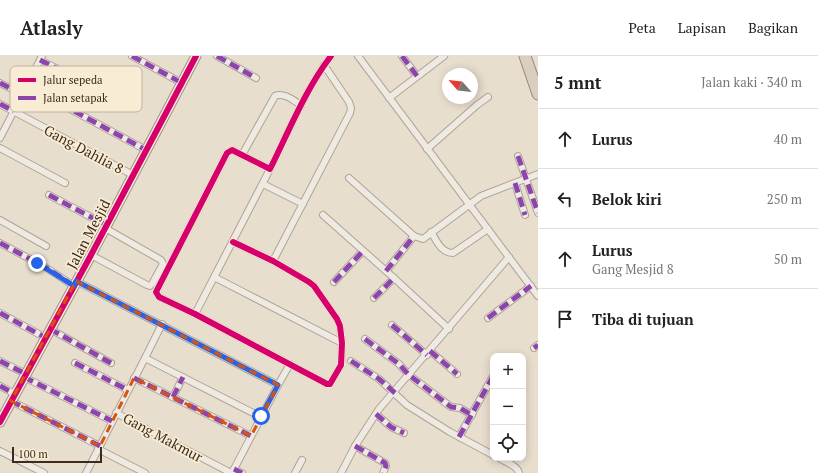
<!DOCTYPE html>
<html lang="id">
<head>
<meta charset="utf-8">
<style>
  body { margin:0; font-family:"PT Serif",serif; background:#f2f2f2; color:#222 }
  .controls { position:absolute; right:12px; bottom:12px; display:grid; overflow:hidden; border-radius:8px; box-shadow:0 2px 10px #0003 }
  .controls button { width:36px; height:36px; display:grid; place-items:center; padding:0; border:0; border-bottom:1px solid #e0e0e0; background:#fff; color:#222; font:20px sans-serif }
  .compass { position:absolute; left:442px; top:12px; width:36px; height:36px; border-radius:50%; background:#fff; box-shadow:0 2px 10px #0003; rotate:297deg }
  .scale { position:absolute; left:12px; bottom:10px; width:90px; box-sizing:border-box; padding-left:4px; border:2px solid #3e2b1d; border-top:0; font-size:11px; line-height:14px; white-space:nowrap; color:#3e2b1d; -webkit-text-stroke:3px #f9ecd4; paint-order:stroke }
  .stop { position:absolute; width:12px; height:12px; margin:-9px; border:3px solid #2563eb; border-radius:50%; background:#fff }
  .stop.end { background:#2563eb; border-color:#fff; box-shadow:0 1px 4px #0008 }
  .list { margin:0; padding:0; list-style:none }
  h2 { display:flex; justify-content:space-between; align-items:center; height:52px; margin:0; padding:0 16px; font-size:17px }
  h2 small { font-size:13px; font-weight:400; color:#767676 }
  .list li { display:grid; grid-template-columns:26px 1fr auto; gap:12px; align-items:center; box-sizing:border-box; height:60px; padding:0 16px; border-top:1px solid #e0e0e0 }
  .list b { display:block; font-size:15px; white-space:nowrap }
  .list p { margin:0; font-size:13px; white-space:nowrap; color:#767676 }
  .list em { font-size:13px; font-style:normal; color:#767676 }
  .icon { flex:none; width:22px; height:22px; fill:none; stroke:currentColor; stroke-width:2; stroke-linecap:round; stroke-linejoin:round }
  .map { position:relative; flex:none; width:538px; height:417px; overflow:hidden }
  header { display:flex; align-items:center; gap:24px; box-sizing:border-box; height:56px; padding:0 20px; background:#fff; border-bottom:1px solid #e0e0e0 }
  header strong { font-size:19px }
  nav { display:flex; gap:22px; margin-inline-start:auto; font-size:14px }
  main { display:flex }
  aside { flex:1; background:#fff }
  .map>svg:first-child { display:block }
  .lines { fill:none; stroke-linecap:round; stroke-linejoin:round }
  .street-casing { stroke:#ada397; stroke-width:8 }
  .secondary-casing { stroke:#9d9387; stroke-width:11 }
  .highway-casing { stroke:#93897e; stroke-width:13 }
  .street { stroke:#efeae1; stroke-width:6 }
  .secondary { stroke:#efeae1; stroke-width:9 }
  .highway { stroke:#dbcebf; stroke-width:11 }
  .quiet { stroke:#8e44ad; stroke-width:5; stroke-dasharray:10 5; stroke-linecap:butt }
  .cycleway-casing { stroke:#f9ecd4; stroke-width:8 }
  .cycleway { stroke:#d6006c; stroke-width:6 }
  .route { stroke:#2563eb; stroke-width:5 }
  .marked { fill:none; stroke:#d7540e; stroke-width:3; stroke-dasharray:8 5; stroke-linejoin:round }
  .labels { text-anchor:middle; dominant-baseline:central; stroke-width:3.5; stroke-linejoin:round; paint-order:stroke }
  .street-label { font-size:14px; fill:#3e2b1d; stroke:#f9ecd4 }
  .key { fill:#f9ecd4; stroke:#c1b29d; stroke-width:1 }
  .key-label { font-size:11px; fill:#3e2b1d }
</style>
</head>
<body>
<header>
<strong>Atlasly</strong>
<nav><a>Peta</a><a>Lapisan</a><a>Bagikan</a></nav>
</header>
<main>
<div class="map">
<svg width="538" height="417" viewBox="0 0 538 417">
  <rect width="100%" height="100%" fill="#e8dece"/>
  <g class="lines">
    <!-- street casing -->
    <g class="street-casing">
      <g id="street">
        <polyline points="132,0 182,27"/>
        <polyline points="217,0 256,22"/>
        <polyline points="358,0 538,240"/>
        <polyline points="402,0 417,20"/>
        <polyline points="40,4 97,33"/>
        <polyline points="0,27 22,38"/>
        <polyline points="389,42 444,0"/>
        <polyline points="0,48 133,119"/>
        <polyline points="61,48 146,94"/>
        <polyline points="0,82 42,0"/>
        <polyline points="0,92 65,127"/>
        <polyline points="427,93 477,49 488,41"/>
        <path d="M242 99 275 40C284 36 294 45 301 49"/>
        <polyline points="518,100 538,157"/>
        <polyline points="349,122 414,180 423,183 481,140 538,118"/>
        <polyline points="515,127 525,159"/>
        <polyline points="263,128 303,148"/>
        <polyline points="49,139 106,169"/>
        <polyline points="323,159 394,222 449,273"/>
        <polyline points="0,164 46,190"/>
        <path d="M431 176C437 185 441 197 453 197L488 173"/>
        <path d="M233 186 273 205 309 226 314 230 337 263 340 270 342 287 341 309 330 328H327L195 258 159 241 156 236 227 97 232 94 270 113C289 75 305 34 331 0"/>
        <polyline points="0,187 45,211 74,230"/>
        <polyline points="91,199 147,229 150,230 152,228 163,208 161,204 105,172"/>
        <polyline points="273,205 350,57 351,52 349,46 324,9"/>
        <polyline points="386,215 414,180"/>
        <polyline points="214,221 342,287"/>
        <polyline points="76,225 278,329 232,417"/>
        <polyline points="334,226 363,195"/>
        <polyline points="374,242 394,222"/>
        <polyline points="0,257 46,282"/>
        <polyline points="195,258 270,113"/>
        <polyline points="488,262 531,230"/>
        <polyline points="392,269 427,299"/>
        <polyline points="50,273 111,307"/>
        <polyline points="365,283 399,308 409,319 451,351 460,352 472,359"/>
        <polyline points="534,292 538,289"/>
        <polyline points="430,295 457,318"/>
        <polyline points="145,302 162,268"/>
        <polyline points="0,305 26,318"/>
        <polyline points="351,305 379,323 407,349 450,376 493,399"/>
        <polyline points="75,307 128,334"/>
        <polyline points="24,321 112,365"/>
        <polyline points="134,322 251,380"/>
        <polyline points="278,329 290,308"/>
        <polyline points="0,330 15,338"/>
        <polyline points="173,341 183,321"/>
        <polyline points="11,345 100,390"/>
        <polyline points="116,357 231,417"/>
        <polyline points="376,358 391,371 404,377"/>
        <polyline points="459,381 492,322"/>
        <polyline points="355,390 385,407 386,410 383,417"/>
        <polyline points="98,393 145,417"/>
        <polyline points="0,395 44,417"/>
        <path d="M499 402C505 406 517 409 519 417"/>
        <polyline points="234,413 242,417"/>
        <polyline points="86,417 145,302 261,361"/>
        <polyline points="295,417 302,404"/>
        <polyline points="341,417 355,390 379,353 509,201"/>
      </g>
    </g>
    <!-- secondary casing -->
    <g class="secondary-casing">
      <polyline id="secondary" points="0,366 91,199 196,0"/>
    </g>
    <!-- highway casing -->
    <g class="highway-casing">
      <polyline id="highway" points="525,0 538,38"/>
    </g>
    <!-- street -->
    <use href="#street" class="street"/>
    <!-- secondary -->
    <use href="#secondary" class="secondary"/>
    <!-- highway -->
    <use href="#highway" class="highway"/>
    <!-- quiet -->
    <g class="quiet">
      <polyline points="132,0 182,27"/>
      <polyline points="217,0 256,22"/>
      <polyline points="402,0 417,20"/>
      <polyline points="40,4 97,33"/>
      <polyline points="0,27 22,38"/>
      <polyline points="0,48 14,55"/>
      <polyline points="61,48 146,94"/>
      <polyline points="518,100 538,157"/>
      <polyline points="515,127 525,159"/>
      <polyline points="49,139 106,169"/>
      <polyline points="0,187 45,211 74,230"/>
      <polyline points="386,215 414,180"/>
      <polyline points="334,226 363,195"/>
      <polyline points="374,242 394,222"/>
      <polyline points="0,257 46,282"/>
      <polyline points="488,262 531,230"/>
      <polyline points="392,269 427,299"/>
      <polyline points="50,273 111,307"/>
      <polyline points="365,283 399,308 409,319 451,351 460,352 472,359"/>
      <polyline points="534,292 538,289"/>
      <polyline points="430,295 457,318"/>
      <polyline points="0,305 26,318"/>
      <polyline points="351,305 379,323 395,337"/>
      <polyline points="75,307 128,334"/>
      <polyline points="24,321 112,365"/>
      <polyline points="134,322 251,380"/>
      <polyline points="0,330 15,338"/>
      <polyline points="173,341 183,321"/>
      <polyline points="11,345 100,390"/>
      <polyline points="376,358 391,371 404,377"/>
      <polyline points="459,381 492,322"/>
      <polyline points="355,390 385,407 386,410 383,417"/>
      <polyline points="234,413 242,417"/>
    </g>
    <!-- cycleway casing -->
    <g class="cycleway-casing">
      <g id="cycleway">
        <path d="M233 186 273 205 309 226 314 230 337 263 340 270 342 287 341 309 330 328H327L195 258 159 241 156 236 227 97 232 94 270 113C289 75 305 34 331 0"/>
        <polyline points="0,366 91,199 196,0"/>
      </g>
    </g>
    <!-- cycleway -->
    <use href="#cycleway" class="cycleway"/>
  </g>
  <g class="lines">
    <!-- route -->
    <polyline class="route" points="37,207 74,230 76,225 278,329 261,360"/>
  </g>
  <!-- marked area -->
  <path class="marked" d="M76 225 278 329 251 380 134 322 100 390 11 345Z"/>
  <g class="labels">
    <!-- street labels -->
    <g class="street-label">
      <text transform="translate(84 93) rotate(28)">Gang Dahlia 8</text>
      <text transform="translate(88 178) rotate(-62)">Jalan Mesjid</text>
      <text transform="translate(163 381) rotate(28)">Gang Makmur</text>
    </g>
  </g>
  <!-- legend -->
  <rect x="10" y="10" width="132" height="46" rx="6" class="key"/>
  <rect x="18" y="22" width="18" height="4" fill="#d6006c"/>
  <rect x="18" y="40" width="18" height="4" fill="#8e44ad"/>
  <g class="key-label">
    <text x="43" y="28">Jalur sepeda</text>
    <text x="43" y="46">Jalan setapak</text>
  </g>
</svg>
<div class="controls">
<button>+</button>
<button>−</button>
<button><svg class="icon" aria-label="locate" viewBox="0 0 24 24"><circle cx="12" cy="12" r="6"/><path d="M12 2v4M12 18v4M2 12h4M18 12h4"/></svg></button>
</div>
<svg class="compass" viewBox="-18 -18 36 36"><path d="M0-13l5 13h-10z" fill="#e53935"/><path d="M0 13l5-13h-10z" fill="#767676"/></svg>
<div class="scale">100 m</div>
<div class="stop" style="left:261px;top:360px"></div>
<div class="stop end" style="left:37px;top:207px"></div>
</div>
<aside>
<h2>5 mnt<small>Jalan kaki · 340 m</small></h2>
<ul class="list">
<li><svg class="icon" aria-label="ahead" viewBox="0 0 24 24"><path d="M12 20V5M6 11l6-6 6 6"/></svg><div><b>Lurus</b></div><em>40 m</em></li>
<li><svg class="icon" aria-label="left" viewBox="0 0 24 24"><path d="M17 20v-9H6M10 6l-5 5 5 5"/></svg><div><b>Belok kiri</b></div><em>250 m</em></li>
<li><svg class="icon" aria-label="ahead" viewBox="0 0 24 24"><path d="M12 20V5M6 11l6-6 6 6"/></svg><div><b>Lurus</b><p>Gang Mesjid 8</p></div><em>50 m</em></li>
<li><svg class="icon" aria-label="arrive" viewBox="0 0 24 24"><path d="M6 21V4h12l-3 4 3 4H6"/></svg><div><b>Tiba di tujuan</b></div></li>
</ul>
</aside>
</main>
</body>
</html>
